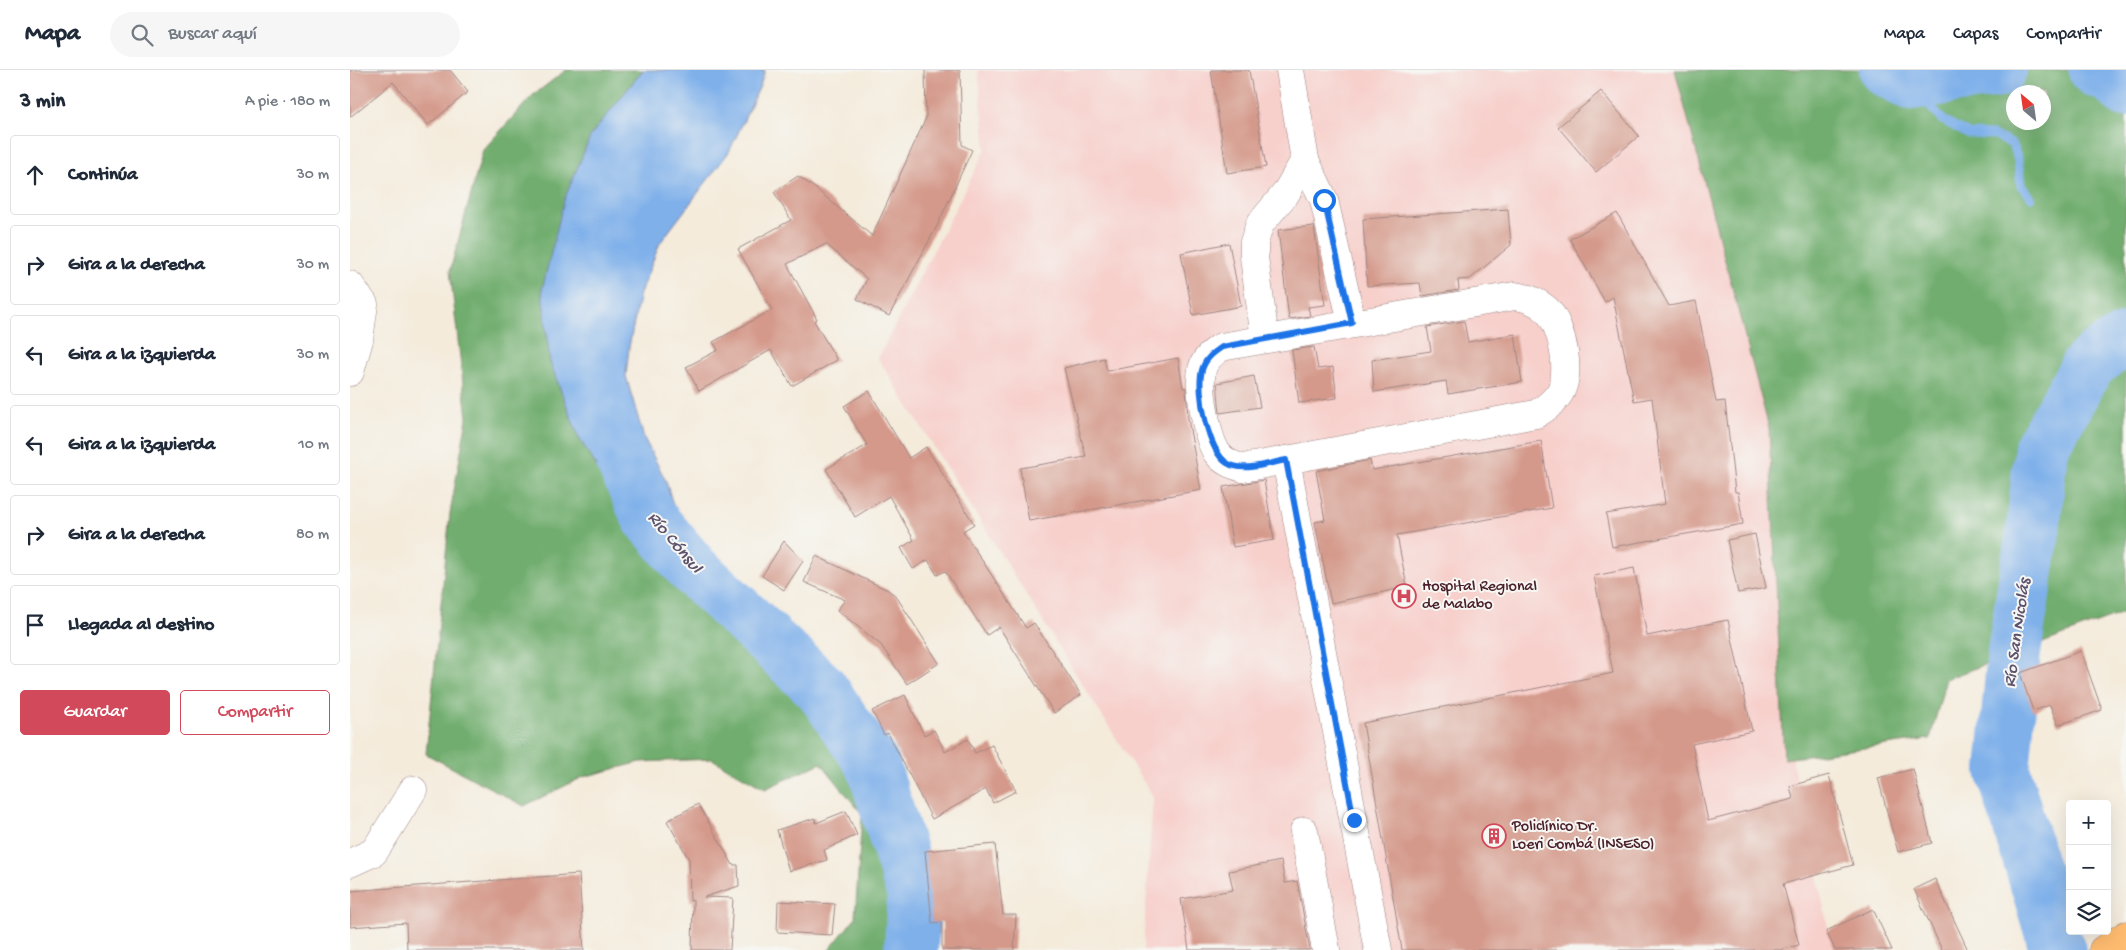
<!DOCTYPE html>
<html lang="es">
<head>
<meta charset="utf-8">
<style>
  body { margin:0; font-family:"Gochi Hand",sans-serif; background:#f6f6f7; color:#1f2937 }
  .controls { position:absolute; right:15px; bottom:15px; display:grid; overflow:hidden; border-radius:5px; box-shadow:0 5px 20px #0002 }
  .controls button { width:45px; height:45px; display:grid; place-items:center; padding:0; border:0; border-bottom:1px solid #e0e1e3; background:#fff; color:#1f2937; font:25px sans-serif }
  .compass { position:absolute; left:1656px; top:15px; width:45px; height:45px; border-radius:50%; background:#fff; box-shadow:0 5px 20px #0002; rotate:331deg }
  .stop { position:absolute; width:15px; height:15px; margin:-11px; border:4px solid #1a73e8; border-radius:50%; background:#fff }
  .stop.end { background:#1a73e8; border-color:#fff; box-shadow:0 1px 5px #0008 }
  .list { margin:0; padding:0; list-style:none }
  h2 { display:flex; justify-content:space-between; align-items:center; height:65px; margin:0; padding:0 20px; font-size:21px }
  h2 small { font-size:16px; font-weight:400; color:#747a83 }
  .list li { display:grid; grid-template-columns:32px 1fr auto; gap:15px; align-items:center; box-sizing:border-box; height:80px; margin:0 10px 10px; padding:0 10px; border:1px solid #e0e1e3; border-radius:5px }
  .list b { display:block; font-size:19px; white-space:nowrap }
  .list em { font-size:16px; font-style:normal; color:#747a83 }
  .actions { display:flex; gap:10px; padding:15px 20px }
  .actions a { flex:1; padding:11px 0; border:1px solid #d1495b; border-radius:5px; text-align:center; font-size:18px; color:#d1495b }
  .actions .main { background:#d1495b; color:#fff }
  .icon { flex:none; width:28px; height:28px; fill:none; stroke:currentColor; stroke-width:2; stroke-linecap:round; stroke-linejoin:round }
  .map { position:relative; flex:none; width:1776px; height:880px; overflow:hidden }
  header { display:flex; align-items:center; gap:30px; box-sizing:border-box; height:70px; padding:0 25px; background:#fff; border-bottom:1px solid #e0e1e3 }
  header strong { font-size:24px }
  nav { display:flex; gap:28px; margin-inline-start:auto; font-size:18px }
  .search { width:350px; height:45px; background:#f6f6f7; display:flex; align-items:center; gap:12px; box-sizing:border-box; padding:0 18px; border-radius:28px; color:#747a83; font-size:19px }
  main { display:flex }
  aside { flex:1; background:#fff }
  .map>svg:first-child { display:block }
  .built { fill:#f7d0cc }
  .forest { fill:#71ad6e; stroke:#5e664c; fill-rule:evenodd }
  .water { fill:#7fb0ea; stroke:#64688a }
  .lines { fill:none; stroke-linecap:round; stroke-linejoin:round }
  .stream { stroke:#7fb0ea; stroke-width:9 }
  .river { stroke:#7fb0ea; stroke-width:54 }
  .building { fill:#d4998a }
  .minor-casing { stroke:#9f8583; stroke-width:29 }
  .major-casing { stroke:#9f8583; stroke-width:29 }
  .minor { stroke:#fff; stroke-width:28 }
  .major { stroke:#febc70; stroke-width:28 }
  .route { stroke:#1a73e8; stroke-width:6 }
  .labels { text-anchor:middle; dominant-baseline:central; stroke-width:4; stroke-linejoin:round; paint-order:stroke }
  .poi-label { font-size:16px; fill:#4a1f2b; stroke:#f6f6f2; text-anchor:start }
  .water-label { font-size:18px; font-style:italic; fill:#5d526e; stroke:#f6f6f2 }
</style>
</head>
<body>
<header>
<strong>Mapa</strong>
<div class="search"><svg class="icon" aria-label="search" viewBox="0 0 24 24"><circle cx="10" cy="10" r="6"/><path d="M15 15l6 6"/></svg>Buscar aquí</div>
<nav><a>Mapa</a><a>Capas</a><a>Compartir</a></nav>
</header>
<main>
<aside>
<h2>3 min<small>A pie · 180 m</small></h2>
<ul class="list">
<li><svg class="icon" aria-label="ahead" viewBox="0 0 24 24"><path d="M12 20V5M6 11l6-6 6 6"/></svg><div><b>Continúa</b></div><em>30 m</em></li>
<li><svg class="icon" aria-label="right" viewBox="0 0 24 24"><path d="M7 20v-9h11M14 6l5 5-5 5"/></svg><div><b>Gira a la derecha</b></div><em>30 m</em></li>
<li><svg class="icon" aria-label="left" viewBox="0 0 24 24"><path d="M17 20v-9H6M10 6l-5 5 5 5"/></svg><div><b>Gira a la izquierda</b></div><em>30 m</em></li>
<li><svg class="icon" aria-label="left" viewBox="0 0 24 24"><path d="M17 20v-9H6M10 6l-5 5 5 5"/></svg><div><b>Gira a la izquierda</b></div><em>10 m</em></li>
<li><svg class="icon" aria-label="right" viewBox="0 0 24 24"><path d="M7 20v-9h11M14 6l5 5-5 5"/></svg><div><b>Gira a la derecha</b></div><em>80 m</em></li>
<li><svg class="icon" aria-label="arrive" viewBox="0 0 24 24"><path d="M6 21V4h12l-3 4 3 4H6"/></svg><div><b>Llegada al destino</b></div></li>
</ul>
<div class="actions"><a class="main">Guardar</a><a>Compartir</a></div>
</aside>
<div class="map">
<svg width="1776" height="880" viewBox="0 0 1776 880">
  <rect width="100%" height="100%" fill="#f6f6f2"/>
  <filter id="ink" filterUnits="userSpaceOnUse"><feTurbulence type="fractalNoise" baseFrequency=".02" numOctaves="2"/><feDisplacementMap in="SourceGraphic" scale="10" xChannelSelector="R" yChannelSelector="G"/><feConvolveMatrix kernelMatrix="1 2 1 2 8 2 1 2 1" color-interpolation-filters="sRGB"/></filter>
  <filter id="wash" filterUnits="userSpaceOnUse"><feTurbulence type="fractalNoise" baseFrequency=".0096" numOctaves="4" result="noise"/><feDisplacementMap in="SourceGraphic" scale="20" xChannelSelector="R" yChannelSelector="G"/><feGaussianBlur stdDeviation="1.12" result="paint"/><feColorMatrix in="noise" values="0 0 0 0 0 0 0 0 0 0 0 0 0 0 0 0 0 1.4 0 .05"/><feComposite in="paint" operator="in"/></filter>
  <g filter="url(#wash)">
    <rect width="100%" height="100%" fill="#f4ebdb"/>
    <!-- built -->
    <polygon class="built" points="628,0 1325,0 1419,358 1443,695 1483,880 793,880 803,727 528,288 636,79"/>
    <!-- forest -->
    <g class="forest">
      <polygon points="216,0 293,0 241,65 192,220 200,292 229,368 280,449 469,635 549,740 574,840 568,880 479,880 505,848 512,744 471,693 415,719 362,689 291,692 233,707 174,736 76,684 100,443 117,348 100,201 133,80 182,26"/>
      <path d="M1325 0H1534L1538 6 1584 0H1769L1776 6V542L1596 609 1580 669 1434 689 1419 358ZM1664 22H1694V52H1664Z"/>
    </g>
    <!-- water -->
    <polygon class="water" points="293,0 415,0 410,16 379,82 310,173 290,223 279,277 276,306 294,368 316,411 324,438 300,468 280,449 229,368 200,292 192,220 214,130 241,65"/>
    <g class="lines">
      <!-- stream -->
      <polyline class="stream" points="1561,13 1583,40 1593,50 1618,64 1643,65 1662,74 1668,90 1671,116 1681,127"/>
      <!-- river -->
      <g class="river">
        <polyline points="1536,0 1561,13 1650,0"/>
        <polyline points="1745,0 1759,6 1776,20"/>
        <polyline points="273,392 298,446 343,499 471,618 523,695 564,825 561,880"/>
        <polyline points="1709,880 1703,868 1653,700 1664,582 1683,461 1691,378 1738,295 1755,282 1776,270"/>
      </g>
    </g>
    <g id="blocks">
      <!-- building -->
      <g class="building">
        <polygon points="0,0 100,0 118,22 78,55 43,12 0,47"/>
        <polygon points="575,0 610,0 612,75 622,80 588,154 539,246 507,229 517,209 476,174 437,194 467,249 464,251 487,290 442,316 421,280 349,321 336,297 368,280 363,272 422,240 388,179 441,150 424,122 448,106 465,118 522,166 576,48"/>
        <polygon points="861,0 899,0 916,97 877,103"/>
        <polygon points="1251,21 1289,66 1246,102 1208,57"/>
        <polygon points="1158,139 1161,175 1120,209 1108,210 1109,220 1072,226 1070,213 1017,216 1013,149"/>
        <polygon points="1267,143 1319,236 1346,231 1366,332 1375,331 1385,422 1388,422 1393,454 1262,477 1256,444 1315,434 1302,328 1284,331 1263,227 1255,232 1220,169"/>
        <polygon points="964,156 975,235 958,237 960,246 939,249 928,160"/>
        <polygon points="879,173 891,236 843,245 831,183"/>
        <polygon points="1114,251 1118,272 1165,264 1172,312 1098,324 1096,311 1024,322 1022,290 1081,281 1077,257"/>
        <polygon points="964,277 968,299 983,297 987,328 949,333 942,280"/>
        <polygon points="754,288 757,301 828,288 833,318 836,318 838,349 851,420 679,451 670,398 736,387 714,298"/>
        <polygon points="904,306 910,337 870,343 867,313"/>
        <polygon points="519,321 559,388 576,377 624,454 613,461 676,558 684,553 731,625 704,643 649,557 637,565 595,501 587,505 578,490 563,499 551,478 564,470 539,426 505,447 476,399 517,375 494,336"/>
        <polygon points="1191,371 1202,438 1047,465 1057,517 981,533 965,452 975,450 966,401 1020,390 1022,400"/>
        <polygon points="914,410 924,470 883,477 873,417"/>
        <polygon points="1405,464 1416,518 1388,523 1377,470"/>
        <polygon points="434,471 453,491 434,520 412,506"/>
        <polygon points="466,486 538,520 546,526 589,593 557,614 531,575 487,540 495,530 454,512"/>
        <polygon points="1284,498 1297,566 1378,550 1402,661 1342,674 1358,751 1443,729 1440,716 1479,705 1503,795 1433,814 1449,875 1430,880 1052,880 1013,653 1263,603 1244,506"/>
        <polygon points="1731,581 1752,640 1708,655 1700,635 1683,641 1670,603"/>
        <polygon points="555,625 574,665 584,660 595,682 618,669 625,683 642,675 666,721 643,733 636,719 582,749 538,663 534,665 522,641"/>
        <polygon points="1563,699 1582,773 1548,782 1528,708"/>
        <polygon points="348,734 383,795 388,795 389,816 354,827 383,828 380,880 342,880 343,830 340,831 339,789 317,751"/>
        <polygon points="496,741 507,765 474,780 477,790 439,801 427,760 465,748 466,753"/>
        <polygon points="645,774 653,845 666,845 664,880 592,880 592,852 582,853 575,781"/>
        <polygon points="931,791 935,813 947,811 960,880 839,880 831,829 883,820 879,801"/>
        <polygon points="229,804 234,880 57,880 56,853 0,857 0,821"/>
        <polygon points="1585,809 1618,880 1592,880 1564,819"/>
        <polygon points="428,831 485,834 482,865 427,862"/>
        <polygon points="1523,839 1542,880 1485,880 1476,861"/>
      </g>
    </g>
  </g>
  <g filter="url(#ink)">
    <use href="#blocks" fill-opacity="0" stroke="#9f8583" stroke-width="1"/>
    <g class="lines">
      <!-- minor casing -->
      <g class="minor-casing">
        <g id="minor">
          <polyline points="955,90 974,130 1002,253"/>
          <polyline points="0,215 14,234 9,270 0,302"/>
          <path d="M1165 226C1178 228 1187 231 1197 240 1213 256 1222 305 1209 324 1203 333 1195 339 1186 344L893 398C882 395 874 392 867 383 857 368 848 317 852 300 854 289 863 283 871 277Z"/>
          <polyline points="915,269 904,187 904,172 910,154 936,123 955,90 940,0"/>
          <polyline points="936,390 1028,880"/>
          <polyline points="954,761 976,880"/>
          <polyline points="0,793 24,782 63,720"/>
        </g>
      </g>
      <!-- major casing -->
      <g class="major-casing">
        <polyline id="major" points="1753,880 1776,865"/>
      </g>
      <!-- minor -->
      <use href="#minor" class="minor"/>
      <!-- major -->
      <use href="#major" class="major"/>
    </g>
  </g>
  <g class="lines" filter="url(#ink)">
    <!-- route -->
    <path class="route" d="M974 130 1002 253 872 277C863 283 855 289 852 300 846 321 858 381 877 393 893 403 919 393 936 390L1004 750"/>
  </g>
  <!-- icons -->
  <defs>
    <g id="hospital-ring" transform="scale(1.25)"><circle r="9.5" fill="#f6f6f2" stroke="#d1495b" stroke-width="1.5"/><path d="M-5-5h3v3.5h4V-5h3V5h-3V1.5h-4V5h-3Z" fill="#d1495b"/></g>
    <g id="building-ring" transform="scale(1.25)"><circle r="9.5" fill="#f6f6f2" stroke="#d1495b" stroke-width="1.5"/><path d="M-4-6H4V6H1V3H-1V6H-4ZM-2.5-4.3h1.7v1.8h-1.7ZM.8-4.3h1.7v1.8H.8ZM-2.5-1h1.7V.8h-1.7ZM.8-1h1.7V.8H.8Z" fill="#d1495b"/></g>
  </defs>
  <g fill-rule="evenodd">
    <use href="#hospital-ring" x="1054" y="526"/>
    <use href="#building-ring" x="1144" y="766"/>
  </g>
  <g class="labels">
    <!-- poi labels -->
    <g class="poi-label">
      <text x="1072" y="517">Hospital Regional<tspan x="1072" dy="18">de Malabo</tspan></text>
      <text x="1162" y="757">Policlínico Dr.<tspan x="1162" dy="18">Loeri Combá (INSESO)</tspan></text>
    </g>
    <!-- water labels -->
    <g class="water-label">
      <text transform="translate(324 473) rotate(50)">Río Cónsul</text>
      <text transform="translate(1668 563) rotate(-82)">Río San Nicolás</text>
    </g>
  </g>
</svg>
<div class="controls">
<button>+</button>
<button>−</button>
<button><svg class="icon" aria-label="layers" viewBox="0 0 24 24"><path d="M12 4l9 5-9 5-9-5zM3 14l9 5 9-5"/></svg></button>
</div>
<svg class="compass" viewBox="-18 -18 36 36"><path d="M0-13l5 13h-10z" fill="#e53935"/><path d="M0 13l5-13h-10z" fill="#747a83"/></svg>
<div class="stop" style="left:974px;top:130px"></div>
<div class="stop end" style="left:1004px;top:750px"></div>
</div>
</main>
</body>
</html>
